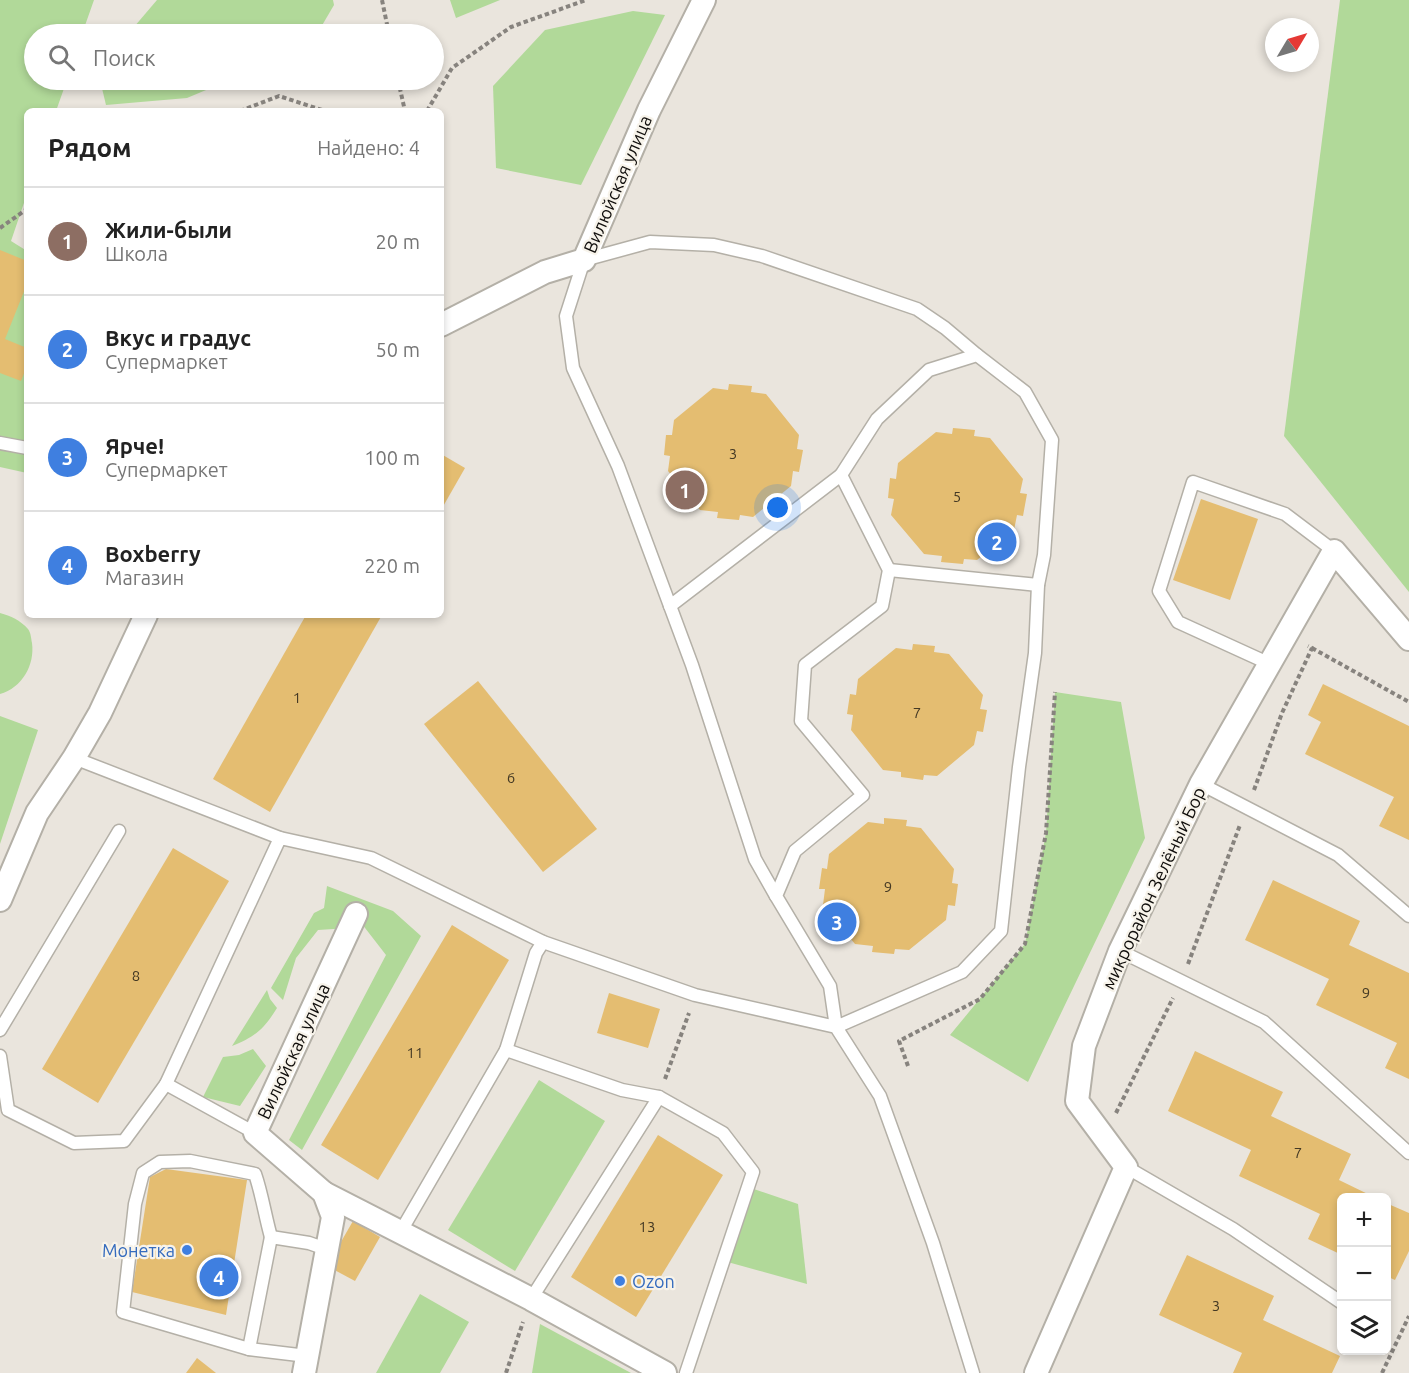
<!DOCTYPE html>
<html lang="ru">
<head>
<meta charset="utf-8">
<style>
  body { margin:0; font-family:Ubuntu,sans-serif; background:#f2f2f2; color:#222 }
  .controls { position:absolute; right:18px; bottom:18px; display:grid; overflow:hidden; border-radius:9px; box-shadow:0 3px 9px #0003 }
  .controls button { width:54px; height:54px; display:grid; place-items:center; padding:0; border:0; border-bottom:2px solid #e0e0e0; background:#fff; color:#222; font:30px sans-serif }
  .compass { position:absolute; left:1265px; top:18px; width:54px; height:54px; border-radius:50%; background:#fff; box-shadow:0 3px 9px #0003; rotate:52deg }
  .you { position:absolute; left:778px; top:508px; width:21px; height:21px; margin:-15px; border:4px solid #fff; border-radius:50%; background:#1a73e8; box-shadow:0 0 0 9px #1a73e833 }
  .badge { display:grid; place-items:center; width:39px; height:39px; border-radius:50%; background:#0f766e; color:#fff; font-size:20px; font-weight:700 }
  .pin { position:absolute; translate:-50% -50%; border:3px solid #fff; box-shadow:0 2px 6px #0006 }
  .list { margin:0; padding:0; list-style:none }
  h2 { display:flex; justify-content:space-between; align-items:center; height:78px; margin:0; padding:0 24px; font-size:26px }
  h2 small { font-size:20px; font-weight:400; color:#767676 }
  .list li { display:grid; grid-template-columns:39px 1fr auto; gap:18px; align-items:center; box-sizing:border-box; height:108px; padding:0 24px; border-top:2px solid #e0e0e0 }
  .list b { display:block; font-size:22px; white-space:nowrap }
  .list p { margin:0; font-size:20px; white-space:nowrap; color:#767676 }
  .list em { font-size:20px; font-style:normal; color:#767676 }
  .icon { flex:none; width:33px; height:33px; fill:none; stroke:currentColor; stroke-width:2; stroke-linecap:round; stroke-linejoin:round }
  .map { position:relative; flex:none; width:1409px; height:1373px; overflow:hidden }
  .search { position:absolute; background:#fff; box-shadow:0 3px 9px #0003; left:24px; top:24px; width:420px; height:66px; display:flex; align-items:center; gap:15px; box-sizing:border-box; padding:0 21px; border-radius:33px; color:#767676; font-size:22px }
  .panel { position:absolute; background:#fff; box-shadow:0 3px 9px #0003; left:24px; top:108px; width:420px; height:510px; border-radius:9px }
  .map>svg:first-child { display:block }
  .green { fill:#b1d999 }
  .building { fill:#e4bd71 }
  .lines { fill:none; stroke-linecap:round; stroke-linejoin:round }
  .lane-casing { stroke:#b4b0a7; stroke-width:15 }
  .street-casing { stroke:#b4b0a7; stroke-width:26 }
  .path { stroke:#87837e; stroke-width:4; stroke-dasharray:4.5 3; stroke-linecap:butt }
  .lane { stroke:#fff; stroke-width:12 }
  .street { stroke:#fff; stroke-width:22 }
  .shop-dot { fill:#3f7fe0; stroke:#f7f3ea; stroke-width:2 }
  .labels { text-anchor:middle; dominant-baseline:central; stroke-width:4.5; stroke-linejoin:round; paint-order:stroke }
  .number-label { font-size:15px; fill:#443924 }
  .street-label { font-size:18px; fill:#0f0d0b; stroke:#f7f3ea }
  .shop-label { font-size:18px; fill:#366cbe; stroke:#f7f3ea; text-anchor:end }
</style>
</head>
<body>
<div class="map">
<svg width="1409" height="1373" viewBox="0 0 1409 1373">
  <rect width="100%" height="100%" fill="#eae5dd"/>
  <!-- green -->
  <g class="green">
    <polygon points="0,0 94,0 82,34 34,34 34,80 67,80 56,111 27,111 27,194 11,241 27,251 27,473 0,467"/>
    <polygon points="157,0 333,0 334,5 317,34 128,34"/>
    <polygon points="450,0 500,0 456,18"/>
    <polygon points="1340,0 1409,0 1409,592 1284,436"/>
    <polygon points="633,11 665,15 581,185 496,168 493,86 545,30"/>
    <polygon points="100,80 230,80 187,98 106,105"/>
    <path d="M0 613C11 616 20 620 28 629 31 633 31 638 32 643 35 665 22 688 0 694Z"/>
    <polygon points="1055,692 1121,702 1145,838 1028,1082 950,1035 1025,944 1046,833"/>
    <polygon points="0,716 38,730 0,844"/>
    <polygon points="327,886 393,911 421,936 302,1150 289,1140 386,955 355,915 349,928 318,930 296,958 283,1000 271,988 314,913 324,908"/>
    <path d="M267 990 270 999 277 1008C264 1029 255 1037 232 1046Z"/>
    <polygon points="253,1049 266,1066 240,1106 203,1097 223,1057 239,1055"/>
    <polygon points="539,1080 605,1121 515,1271 448,1230"/>
    <polygon points="748,1187 798,1204 807,1284 724,1261"/>
    <polygon points="420,1294 469,1322 440,1373 376,1373"/>
    <polygon points="540,1324 631,1373 532,1373"/>
  </g>
  <!-- building -->
  <g class="building">
    <polygon points="0,250 27,261 27,284 5,339 27,348 27,366 21,381 0,373"/>
    <polygon points="729,384 752,386 751,392 766,394 799,435 797,449 803,450 799,472 793,471 791,486 753,517 740,515 739,520 717,518 718,512 700,510 668,471 670,456 664,455 666,435 672,435 674,420 713,388 728,390"/>
    <polygon points="953,428 975,430 974,436 990,438 1023,479 1020,493 1027,494 1023,516 1017,515 1014,530 977,560 964,559 963,564 941,562 942,556 924,554 891,515 894,499 888,498 890,478 896,479 898,463 936,432 952,434"/>
    <polygon points="441,454 465,468 441,510"/>
    <polygon points="1201,499 1258,519 1230,600 1173,580"/>
    <polygon points="306,615 382,615 270,812 213,779"/>
    <polygon points="913,644 935,646 934,652 949,654 983,695 980,709 987,710 983,732 977,731 974,745 937,776 924,775 923,780 901,777 901,772 883,770 851,730 853,715 847,714 850,694 856,695 858,679 896,648 912,650"/>
    <polygon points="478,681 597,829 543,872 424,724"/>
    <polygon points="1323,684 1409,726 1409,840 1379,826 1394,797 1305,754 1321,722 1308,715"/>
    <polygon points="884,818 907,820 906,826 921,828 954,869 952,883 958,884 955,906 948,905 946,920 909,950 895,949 894,954 872,952 873,946 855,944 823,905 825,889 819,889 822,868 827,869 829,854 868,822 884,824"/>
    <polygon points="173,848 229,881 98,1103 42,1069"/>
    <polygon points="1273,880 1360,921 1349,945 1409,973 1409,1079 1385,1068 1397,1043 1316,1005 1329,979 1245,940"/>
    <polygon points="452,925 509,960 378,1180 321,1145"/>
    <polygon points="609,993 660,1009 648,1048 597,1033"/>
    <polygon points="1195,1051 1283,1092 1271,1116 1351,1154 1339,1180 1376,1198 1342,1198 1342,1255 1308,1239 1320,1214 1239,1176 1251,1150 1168,1111"/>
    <polygon points="658,1135 723,1175 636,1317 571,1277"/>
    <polygon points="166,1169 247,1180 226,1315 132,1292 150,1177"/>
    <polygon points="1386,1203 1409,1213 1409,1251 1395,1280 1386,1276"/>
    <polygon points="353,1221 380,1237 355,1281 327,1266"/>
    <polygon points="1187,1255 1274,1296 1263,1320 1340,1356 1332,1373 1233,1373 1242,1353 1159,1315"/>
    <polygon points="197,1358 216,1373 186,1373"/>
  </g>
  <g class="lines">
    <!-- lane casing -->
    <g class="lane-casing">
      <g id="lane">
        <polyline points="0,443 27,448"/>
        <polyline points="889,570 1038,585"/>
        <polyline points="670,606 841,475"/>
        <polyline points="1270,664 1178,622 1159,591 1193,482 1285,514 1334,551"/>
        <polyline points="74,758 280,838"/>
        <polyline points="1201,784 1338,855 1409,916"/>
        <polyline points="776,896 755,859 692,665 618,466 573,368 566,316 584,260 650,242 714,245 762,256 917,309 945,328 977,355"/>
        <polyline points="1120,951 1264,1022 1409,1153"/>
        <polyline points="0,1030 119,831"/>
        <polyline points="506,1050 536,953 543,942"/>
        <polyline points="0,1056 8,1110 74,1143 124,1141 166,1084"/>
        <polyline points="659,1097 723,1133 753,1172 686,1373"/>
        <polyline points="255,1133 166,1084 280,838 371,858 543,942 695,995 836,1027 830,986 776,896 795,851 863,795 801,721 805,665 882,606 889,570 841,475 877,419 929,370 977,355 1025,392 1052,440 1044,555 1038,585 1035,653 1019,767 1001,931 962,972 836,1027 880,1096 933,1243 973,1373"/>
        <polyline points="1126,1167 1233,1229 1342,1303"/>
        <polyline points="401,1231 506,1050 622,1090 659,1097 531,1299"/>
        <path d="M271 1237C265 1216 262 1194 255 1174L190 1161 160 1162 143 1173 135 1204 123 1312 249 1349 307 1356"/>
        <polyline points="249,1349 271,1237 309,1243 326,1249"/>
      </g>
    </g>
    <!-- street casing -->
    <g class="street-casing">
      <g id="street">
        <polyline points="441,325 545,272 584,260 649,110 704,0"/>
        <polyline points="0,900 37,813 74,758 100,713 146,615"/>
        <polyline points="324,1193 531,1299 665,1373"/>
        <polyline points="304,1373 333,1217 324,1193 255,1133 356,914"/>
        <polyline points="1036,1373 1126,1167 1077,1101 1084,1046 1120,951 1201,784 1334,551 1409,639"/>
      </g>
    </g>
    <!-- path -->
    <g class="path">
      <polyline points="382,0 389,34"/>
      <polyline points="398,80 405,111"/>
      <polyline points="240,111 279,96 325,111"/>
      <polyline points="427,111 452,68 511,27 586,0"/>
      <polyline points="0,228 27,209"/>
      <polyline points="1312,648 1409,702"/>
      <polyline points="1254,790 1282,713 1312,648 1308,646"/>
      <polyline points="1188,964 1240,825"/>
      <polyline points="908,1066 899,1041 980,999 1025,944 1046,833 1055,692"/>
      <polyline points="665,1079 689,1013"/>
      <polyline points="1116,1113 1173,998"/>
      <polyline points="506,1373 523,1322"/>
      <polyline points="1382,1373 1409,1316"/>
    </g>
    <!-- lane -->
    <use href="#lane" class="lane"/>
    <!-- street -->
    <use href="#street" class="street"/>
  </g>
  <!-- markers -->
  <g class="shop-dot">
    <circle cx="187" cy="1250" r="6"/>
    <circle cx="620" cy="1281" r="6"/>
  </g>
  <g class="labels">
    <!-- number labels -->
    <g class="number-label">
      <text x="733" y="453">3</text>
      <text x="957" y="496">5</text>
      <text x="297" y="697">1</text>
      <text x="917" y="712">7</text>
      <text x="511" y="777">6</text>
      <text x="888" y="886">9</text>
      <text x="136" y="975">8</text>
      <text x="1366" y="992">9</text>
      <text x="415" y="1052">11</text>
      <text x="1298" y="1152">7</text>
      <text x="647" y="1226">13</text>
      <text x="1216" y="1305">3</text>
    </g>
    <!-- street labels -->
    <g class="street-label">
      <text transform="translate(617 184) rotate(-67)">Вилюйская улица</text>
      <text transform="translate(1153 888) rotate(-65)">микрорайон Зелёный Бор</text>
      <text transform="translate(293 1051) rotate(-65)">Вилюйская улица</text>
    </g>
    <!-- shop labels -->
    <g class="shop-label">
      <text x="175" y="1250">Монетка</text>
      <text x="632" y="1281" text-anchor="start">Ozon</text>
    </g>
  </g>
</svg>
<div class="controls">
<button>+</button>
<button>−</button>
<button><svg class="icon" aria-label="layers" viewBox="0 0 24 24"><path d="M12 4l9 5-9 5-9-5zM3 14l9 5 9-5"/></svg></button>
</div>
<svg class="compass" viewBox="-18 -18 36 36"><path d="M0-13l5 13h-10z" fill="#e53935"/><path d="M0 13l5-13h-10z" fill="#767676"/></svg>
<div class="you"></div>
<div class="pin badge" style="left:685px;top:490px;background:#8d6e63">1</div>
<div class="pin badge" style="left:997px;top:542px;background:#3f7fe0">2</div>
<div class="pin badge" style="left:837px;top:922px;background:#3f7fe0">3</div>
<div class="pin badge" style="left:219px;top:1277px;background:#3f7fe0">4</div>
<div class="search"><svg class="icon" aria-label="search" viewBox="0 0 24 24"><circle cx="10" cy="10" r="6"/><path d="M15 15l6 6"/></svg>Поиск</div>
<section class="panel">
<h2>Рядом<small>Найдено: 4</small></h2>
<ul class="list">
<li><span class="badge" style="background:#8d6e63">1</span><div><b>Жили-были</b><p>Школа</p></div><em>20 m</em></li>
<li><span class="badge" style="background:#3f7fe0">2</span><div><b>Вкус и градус</b><p>Супермаркет</p></div><em>50 m</em></li>
<li><span class="badge" style="background:#3f7fe0">3</span><div><b>Ярче!</b><p>Супермаркет</p></div><em>100 m</em></li>
<li><span class="badge" style="background:#3f7fe0">4</span><div><b>Boxberry</b><p>Магазин</p></div><em>220 m</em></li>
</ul>
</section>
</div>
</body>
</html>
